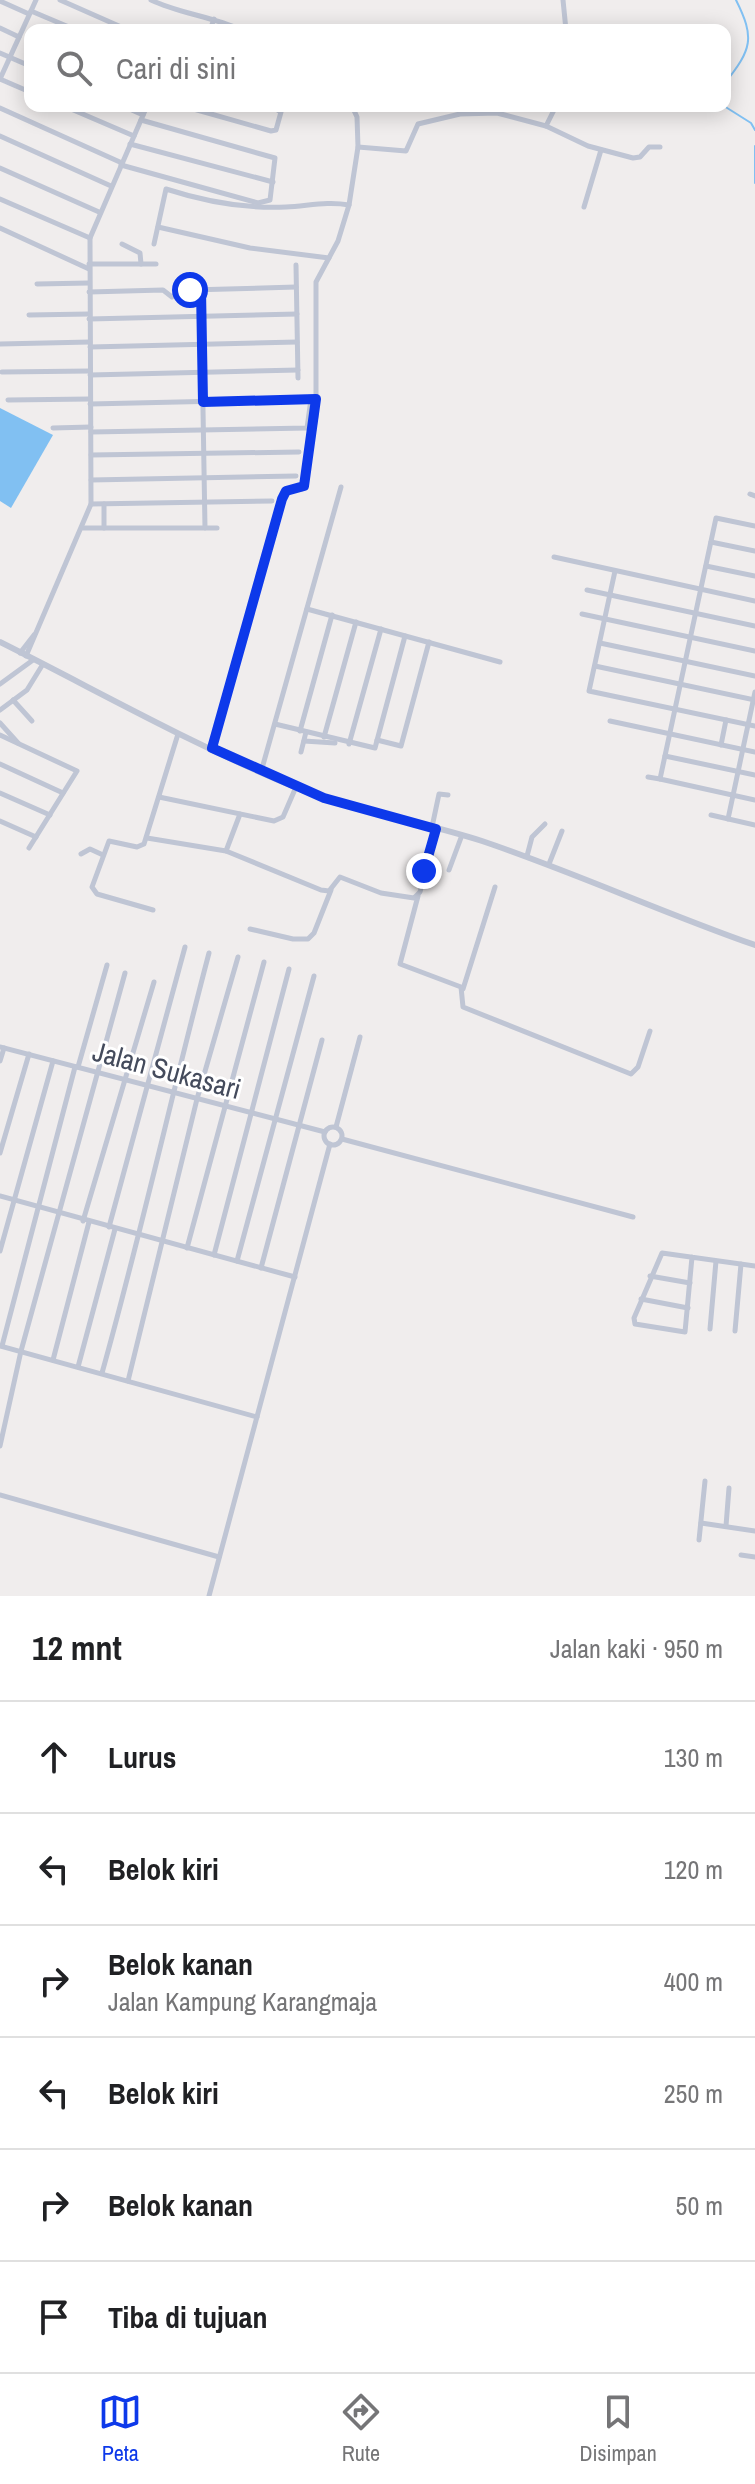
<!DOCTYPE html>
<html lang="id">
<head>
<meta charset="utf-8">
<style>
  body { margin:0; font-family:"Archivo Narrow",sans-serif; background:#f6f6f6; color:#202124 }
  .stop { position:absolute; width:24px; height:24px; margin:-18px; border:6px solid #0d39ea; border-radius:50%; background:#fff }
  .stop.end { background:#0d39ea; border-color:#fff; box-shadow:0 2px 8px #0008 }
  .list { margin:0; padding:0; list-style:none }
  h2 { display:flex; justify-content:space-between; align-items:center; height:104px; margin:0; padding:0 32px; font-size:34px }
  h2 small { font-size:26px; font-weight:400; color:#757577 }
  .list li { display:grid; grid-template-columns:52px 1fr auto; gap:24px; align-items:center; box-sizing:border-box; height:112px; padding:0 32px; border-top:2px solid #e0e0e0 }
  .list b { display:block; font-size:30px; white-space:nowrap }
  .list p { margin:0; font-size:26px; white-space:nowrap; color:#757577 }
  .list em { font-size:26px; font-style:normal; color:#757577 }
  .icon { flex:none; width:44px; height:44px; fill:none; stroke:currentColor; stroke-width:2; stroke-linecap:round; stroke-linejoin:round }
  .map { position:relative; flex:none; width:755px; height:1596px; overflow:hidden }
  .search { position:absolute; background:#fff; box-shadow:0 4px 20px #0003; left:24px; right:24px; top:24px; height:88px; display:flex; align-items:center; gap:20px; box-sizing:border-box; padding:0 28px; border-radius:16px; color:#757577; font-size:30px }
  .sheet { height:776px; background:#fff }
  nav { display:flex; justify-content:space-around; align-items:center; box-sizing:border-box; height:112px; border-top:2px solid #e0e0e0; background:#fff; font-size:22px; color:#757577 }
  nav a { display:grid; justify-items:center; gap:4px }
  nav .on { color:#0d39ea }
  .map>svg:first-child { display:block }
  .water { fill:#81c0f2 }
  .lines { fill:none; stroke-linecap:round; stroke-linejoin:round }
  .stream { stroke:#81c0f2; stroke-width:2 }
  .minor { stroke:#bfc5d4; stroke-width:5 }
  .tertiary { stroke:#bfc5d4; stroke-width:6 }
  .route { stroke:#0d39ea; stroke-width:10 }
  .labels { text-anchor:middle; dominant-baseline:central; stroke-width:6; stroke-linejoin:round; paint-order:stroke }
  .street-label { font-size:28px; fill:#444b5c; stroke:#fff }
</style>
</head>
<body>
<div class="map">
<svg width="755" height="1596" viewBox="0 0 755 1596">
  <rect width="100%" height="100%" fill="#f0eded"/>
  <!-- water -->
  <polygon class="water" points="0,408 53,435 11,508 0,501"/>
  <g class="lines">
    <!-- stream -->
    <g class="stream">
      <path d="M725 83C752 49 755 38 736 0"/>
      <polyline points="724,106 751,123 755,130"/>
      <polyline points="755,146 755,183"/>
    </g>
    <!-- minor -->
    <g class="minor">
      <polyline points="60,0 128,30"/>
      <path d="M151 0C180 14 212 16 241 30"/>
      <polyline points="563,0 566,30"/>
      <polyline points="0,1 29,14"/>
      <polyline points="31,11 76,30"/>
      <polyline points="0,28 19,37"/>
      <polyline points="210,30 214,19"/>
      <polyline points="0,53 30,66"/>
      <polyline points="0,79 36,0"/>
      <polyline points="0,79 30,92"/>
      <polyline points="64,106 134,136"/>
      <polyline points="123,106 143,115"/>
      <polyline points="183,106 271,131 276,130 281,112 271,106"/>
      <polyline points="0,108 122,163"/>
      <polyline points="546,126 588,146 633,158 640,157 649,147 660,147"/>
      <polyline points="0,136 111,186"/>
      <polyline points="130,144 273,182"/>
      <polyline points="358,147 406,151 418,124 460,114 497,113 546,126 556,106"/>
      <polyline points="121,165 258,203 270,200 275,158 141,120"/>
      <polyline points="0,168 99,212"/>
      <polyline points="0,199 90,238"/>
      <polyline points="584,207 601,150"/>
      <polyline points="158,227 250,248 329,258"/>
      <polyline points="0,228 89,269"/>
      <polyline points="122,244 140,253 141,264"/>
      <path d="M154 244 166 189C206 202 244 209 286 207 308 206 327 201 349 205"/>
      <polyline points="89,264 156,264"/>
      <polyline points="296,265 298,378"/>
      <polyline points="37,284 89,283"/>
      <polyline points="201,290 205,528"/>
      <polyline points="89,292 163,290 172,297 190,290 296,287"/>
      <polyline points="29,315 89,314"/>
      <polyline points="89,319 297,314"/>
      <polyline points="0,344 90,342"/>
      <polyline points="90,347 297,342"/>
      <polyline points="2,372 90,371"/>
      <polyline points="90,375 298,370"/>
      <polyline points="8,400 90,399"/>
      <polyline points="90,404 313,399"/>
      <polyline points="53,428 91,427"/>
      <polyline points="91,432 307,428 311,399"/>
      <polyline points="91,455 299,452"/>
      <polyline points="91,480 296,476"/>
      <polyline points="750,494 755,496"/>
      <polyline points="91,504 272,501"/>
      <polyline points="104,504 104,528"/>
      <polyline points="755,526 716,518 660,779 755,800"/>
      <polyline points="83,528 217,528"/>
      <polyline points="711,542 755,551"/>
      <polyline points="554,557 755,601"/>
      <polyline points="706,566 755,576"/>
      <polyline points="615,571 589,691 755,726"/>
      <polyline points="587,590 755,626"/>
      <polyline points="307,609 500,662"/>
      <polyline points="582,614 755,651"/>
      <polyline points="600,643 755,676"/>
      <polyline points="20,653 34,635"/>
      <polyline points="26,656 91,504 90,238 147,106"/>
      <polyline points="595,666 755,700"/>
      <polyline points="0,684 33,660"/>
      <polyline points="13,700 32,721"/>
      <polyline points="0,710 27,690 43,664"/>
      <polyline points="610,721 755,752"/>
      <polyline points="0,723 18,743"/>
      <polyline points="275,724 375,748 405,636"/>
      <polyline points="300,731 332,615"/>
      <polyline points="0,735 77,771 29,848"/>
      <polyline points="324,737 356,622"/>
      <polyline points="377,740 401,746 429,642"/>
      <polyline points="304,741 335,743"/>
      <polyline points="349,744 381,629"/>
      <polyline points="721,745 726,720"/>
      <polyline points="212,748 282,499 286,491 302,489 305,483 316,416 316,282 338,241 349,205 358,147 357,117 352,106"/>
      <polyline points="301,752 306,732"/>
      <polyline points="665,756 755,775"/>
      <polyline points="0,764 63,793"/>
      <polyline points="261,772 341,487"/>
      <polyline points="648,777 660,779"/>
      <polyline points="0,793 50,815"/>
      <polyline points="159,797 274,821 283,817 296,787"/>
      <polyline points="711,815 755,825"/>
      <polyline points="728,819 755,692"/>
      <polyline points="0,821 36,837"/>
      <polyline points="432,827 439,794 448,795"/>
      <polyline points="147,838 226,851 321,890 329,891 340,877 381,893 414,898 420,892 436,829"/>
      <polyline points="226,851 240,814"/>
      <polyline points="81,854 90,849 103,855"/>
      <polyline points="527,856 532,837 545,824"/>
      <polyline points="549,864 562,831"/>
      <polyline points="449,870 462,835"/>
      <polyline points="418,896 400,964 461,987 463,1007 631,1074 638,1067 650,1031"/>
      <polyline points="153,910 97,894 92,887 109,841 137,847 144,844 178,734"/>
      <polyline points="250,929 293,939 308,939 314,933 331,890"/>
      <polyline points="463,989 495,887"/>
      <polyline points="0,1047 325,1132"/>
      <polyline points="0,1061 4,1048"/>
      <polyline points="78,1067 107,965"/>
      <circle cx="333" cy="1136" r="9"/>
      <polyline points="336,1127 360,1037"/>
      <polyline points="342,1139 633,1217"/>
      <polyline points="0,1153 29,1054"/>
      <polyline points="0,1196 295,1277"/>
      <polyline points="83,1221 154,982"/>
      <polyline points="109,1227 185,947"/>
      <polyline points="187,1248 264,962"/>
      <polyline points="0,1251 53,1061"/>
      <polyline points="214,1255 289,969"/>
      <polyline points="692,1257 685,1332 635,1324 634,1318 662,1253 755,1266"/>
      <polyline points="237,1261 314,976"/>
      <polyline points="261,1268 322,1040"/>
      <polyline points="650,1276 690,1283"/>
      <polyline points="641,1299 688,1308"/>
      <polyline points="710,1329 716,1261"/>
      <polyline points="735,1331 741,1264"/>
      <polyline points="0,1346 257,1417"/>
      <polyline points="2,1346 75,1067"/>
      <polyline points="53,1360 89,1222"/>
      <polyline points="78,1367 115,1229"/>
      <path d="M102 1373C141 1234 172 1093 209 953"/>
      <polyline points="128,1381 197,1099 238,957"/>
      <polyline points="0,1446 21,1351 125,973"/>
      <polyline points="0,1495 219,1557"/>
      <polyline points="701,1523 755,1531"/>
      <polyline points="726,1526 729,1488"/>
      <polyline points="699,1540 705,1481"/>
      <polyline points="741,1555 755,1557"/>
      <polyline points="209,1596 330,1144"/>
    </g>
    <!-- tertiary -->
    <path class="tertiary" d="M0 642C98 691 193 745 295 787 355 811 420 821 482 841 574 872 663 913 755 945"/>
  </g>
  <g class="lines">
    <!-- route -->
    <polyline class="route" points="190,290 201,290 203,402 316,399 304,486 286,491 282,499 212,748 324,798 436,829 424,871"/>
  </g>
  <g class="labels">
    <!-- street labels -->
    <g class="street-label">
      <text transform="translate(167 1070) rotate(15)">Jalan Sukasari</text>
    </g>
  </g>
</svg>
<div class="stop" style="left:190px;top:290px"></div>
<div class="stop end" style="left:424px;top:871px"></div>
<div class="search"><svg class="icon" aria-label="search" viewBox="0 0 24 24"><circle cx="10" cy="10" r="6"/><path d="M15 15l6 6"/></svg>Cari di sini</div>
</div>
<section class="sheet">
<h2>12 mnt<small>Jalan kaki · 950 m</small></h2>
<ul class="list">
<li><svg class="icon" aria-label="ahead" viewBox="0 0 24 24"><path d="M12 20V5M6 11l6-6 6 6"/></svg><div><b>Lurus</b></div><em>130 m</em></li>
<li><svg class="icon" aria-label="left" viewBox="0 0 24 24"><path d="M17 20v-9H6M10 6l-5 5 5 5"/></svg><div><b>Belok kiri</b></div><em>120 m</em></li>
<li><svg class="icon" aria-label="right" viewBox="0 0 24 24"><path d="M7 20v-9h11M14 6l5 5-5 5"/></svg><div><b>Belok kanan</b><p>Jalan Kampung Karangmaja</p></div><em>400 m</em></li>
<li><svg class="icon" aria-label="left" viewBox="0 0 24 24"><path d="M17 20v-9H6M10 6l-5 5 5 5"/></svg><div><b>Belok kiri</b></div><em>250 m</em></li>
<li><svg class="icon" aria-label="right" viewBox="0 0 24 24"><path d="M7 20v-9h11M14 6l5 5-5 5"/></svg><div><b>Belok kanan</b></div><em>50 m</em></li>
<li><svg class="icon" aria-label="arrive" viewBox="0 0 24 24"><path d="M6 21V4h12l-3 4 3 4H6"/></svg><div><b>Tiba di tujuan</b></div></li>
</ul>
</section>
<nav>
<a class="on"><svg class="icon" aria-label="map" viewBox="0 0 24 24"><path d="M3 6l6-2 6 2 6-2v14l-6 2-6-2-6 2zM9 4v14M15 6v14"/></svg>Peta</a>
<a><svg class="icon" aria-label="directions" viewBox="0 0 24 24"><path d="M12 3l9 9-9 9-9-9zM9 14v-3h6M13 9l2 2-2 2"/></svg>Rute</a>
<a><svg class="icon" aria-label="saved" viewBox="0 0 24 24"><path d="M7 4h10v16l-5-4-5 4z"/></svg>Disimpan</a>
</nav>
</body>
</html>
